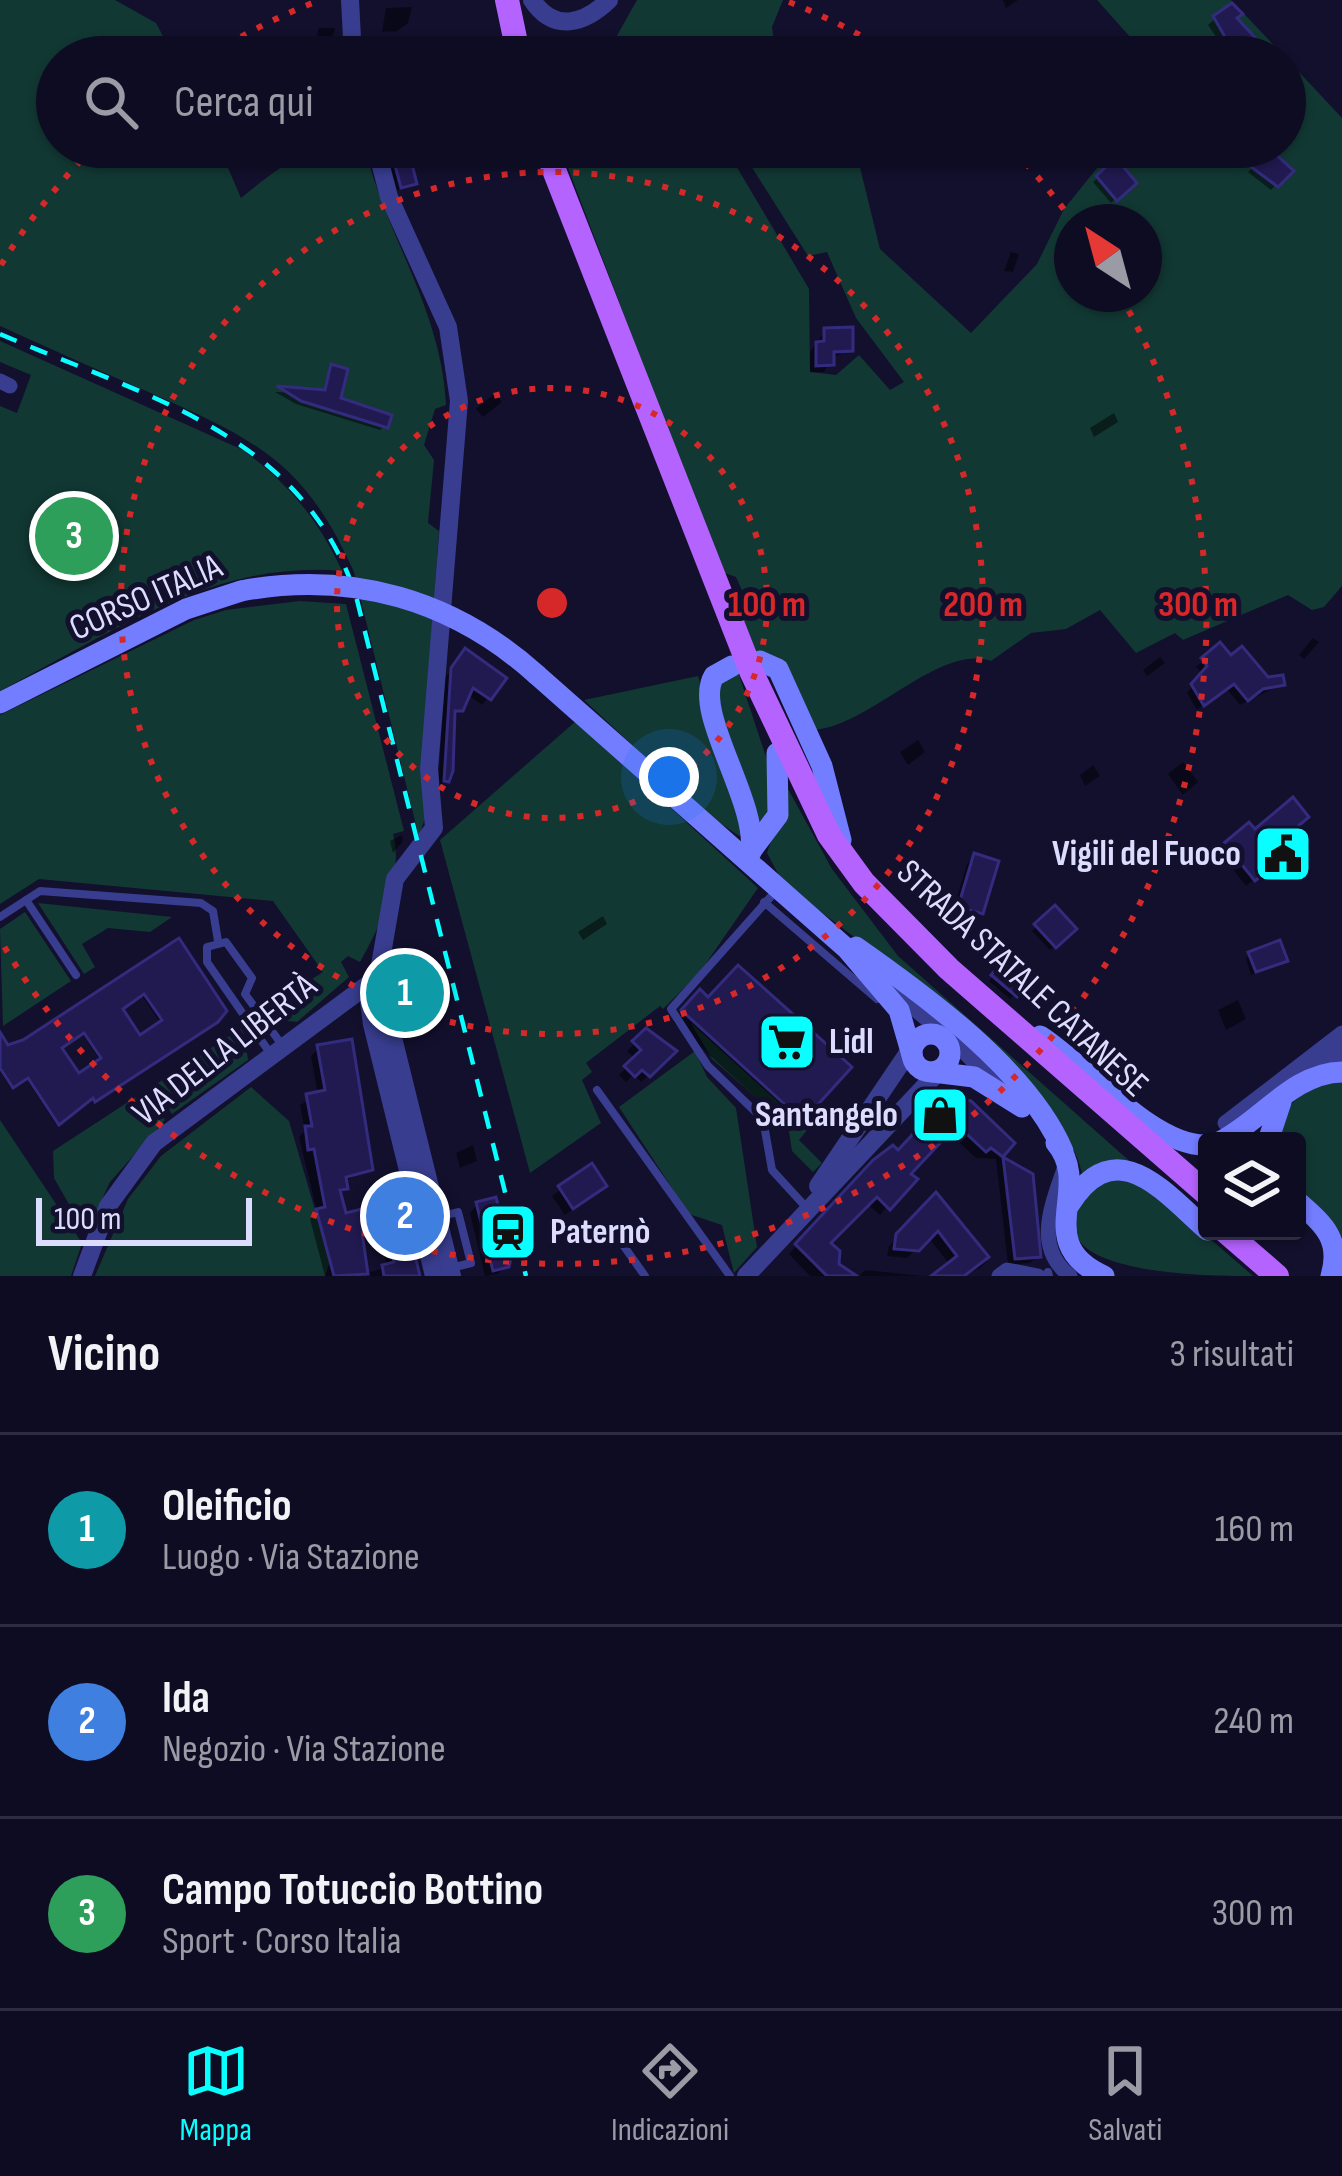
<!DOCTYPE html>
<html lang="it">
<head>
<meta charset="utf-8">
<style>
  body { margin:0; font-family:"Sofia Sans Condensed",sans-serif; background:#17152a; color:#f1f3f6 }
  .controls { position:absolute; right:36px; bottom:36px; display:grid; overflow:hidden; border-radius:12px; box-shadow:0 3px 9px #0004 }
  .controls button { width:108px; height:108px; display:grid; place-items:center; padding:0; border:0; border-bottom:3px solid #2e2c40; background:#0e0c22; color:#f1f3f6; font:60px sans-serif }
  .compass { position:absolute; left:1054px; top:204px; width:108px; height:108px; border-radius:50%; background:#0e0c22; box-shadow:0 3px 9px #0004; rotate:324deg }
  .scale { position:absolute; left:36px; bottom:30px; width:216px; box-sizing:border-box; padding-left:12px; border:6px solid #dcdcff; border-top:0; font-size:33px; line-height:42px; white-space:nowrap; color:#dcdcff; -webkit-text-stroke:9px #12102d; paint-order:stroke }
  .you { position:absolute; left:669px; top:777px; width:42px; height:42px; margin:-30px; border:9px solid #fff; border-radius:50%; background:#1a73e8; box-shadow:0 0 0 18px #1a73e833 }
  .badge { display:grid; place-items:center; width:78px; height:78px; border-radius:50%; background:#08feff; color:#fff; font-size:39px; font-weight:700 }
  .pin { position:absolute; translate:-50% -50%; border:6px solid #fff; box-shadow:0 3px 12px #0006 }
  .list { margin:0; padding:0; list-style:none }
  h2 { display:flex; justify-content:space-between; align-items:center; height:156px; margin:0; padding:0 48px; font-size:51px }
  h2 small { font-size:39px; font-weight:400; color:#9b9ba5 }
  .list li { display:grid; grid-template-columns:78px 1fr auto; gap:36px; align-items:center; box-sizing:border-box; height:192px; padding:0 48px; border-top:3px solid #2e2c40 }
  .list b { display:block; font-size:45px; white-space:nowrap }
  .list p { margin:0; font-size:39px; white-space:nowrap; color:#9b9ba5 }
  .list em { font-size:39px; font-style:normal; color:#9b9ba5 }
  .icon { flex:none; width:66px; height:66px; fill:none; stroke:currentColor; stroke-width:2; stroke-linecap:round; stroke-linejoin:round }
  .map { position:relative; flex:none; width:1342px; height:1276px; overflow:hidden }
  .search { position:absolute; background:#0e0c22; box-shadow:0 3px 9px #0004; left:36px; right:36px; top:36px; height:132px; display:flex; align-items:center; gap:30px; box-sizing:border-box; padding:0 42px; border-radius:66px; color:#9b9ba5; font-size:45px }
  .sheet { height:732px; background:#0e0c22 }
  nav { display:flex; justify-content:space-around; align-items:center; box-sizing:border-box; height:168px; border-top:3px solid #2e2c40; background:#0e0c22; font-size:33px; color:#9b9ba5 }
  nav a { display:grid; justify-items:center; gap:6px }
  nav .on { color:#08feff }
  .map>svg:first-child { display:block }
  .green { fill:#123833; fill-rule:evenodd }
  .shadow { fill:#0007; fill-rule:evenodd }
  .building { fill:#201a50; stroke:#332b7d; stroke-width:3; fill-rule:evenodd }
  .lines { fill:none; stroke-linecap:round; stroke-linejoin:round }
  .service { stroke:#383d8f; stroke-width:8 }
  .minor { stroke:#383d8f; stroke-width:15 }
  .tertiary { stroke:#383d8f; stroke-width:18 }
  .secondary { stroke:#737dff; stroke-width:21 }
  .primary { stroke:#b563ff; stroke-width:24 }
  .rail { stroke:#08feff; stroke-width:4.5; stroke-dasharray:18 15; stroke-linecap:butt }
  .secondary-bridge { stroke:#737dff; stroke-width:21 }
  .ring { fill:none; stroke:#d62828; stroke-width:6; stroke-dasharray:6 12 }
  .labels { text-anchor:middle; dominant-baseline:central; stroke-width:10; stroke-linejoin:round; paint-order:stroke }
  .street-label { font-size:36px; fill:#dcdcff; stroke:#12102d }
  .poi-label { font-size:36px; font-weight:bold; fill:#dcdcff; stroke:#12102d; text-anchor:end }
  .centre { fill:#d62828; stroke:#12102d; stroke-width:6 }
  .ring-label { font-size:36px; text-anchor:middle; font-weight:bold; fill:#d62828; stroke:#12102d; stroke-width:10; stroke-linejoin:round; paint-order:stroke }
</style>
</head>
<body>
<div class="map">
<svg width="1342" height="1276" viewBox="0 0 1342 1276">
  <rect width="100%" height="100%" fill="#12102d"/>
  <!-- green -->
  <g class="green">
    <path d="M0 0H115L156 23 174 57H57V147H219L241 198C270 175 301 147 340 147L345 163 366 153C389 240 442 313 446 405L435 409 424 445 434 460 428 523 439 531 422 767 425 818 419 837 354 572C306 464 257 440 153 394 102 372 51 349 0 326Z"/>
    <polygon points="637,0 783,0 772,27 776,57 605,57"/>
    <polygon points="1097,0 1231,0 1285,57 1148,57"/>
    <path d="M1285 57 1342 118V586L1324 607 1312 610 1288 595 1183 640 1175 633 1136 653 1100 610 1066 629 1031 633 991 661C938 643 868 729 811 730L783 663 777 657 756 655 735 601 743 593 736 577 722 572 560 147H725L809 289 810 372 836 375 859 355 890 390 904 382 856 318 827 252 808 256 739 147H855L880 249 971 333 1037 264 1064 209 1114 147H1285ZM1072 222H1144V294H1072Z"/>
    <path d="M0 341 243 450C289 484 318 519 342 571 215 559 108 635 0 691V406L17 413 31 375 0 362Z"/>
    <path d="M300 601 346 604 404 831 393 834C404 875 381 925 360 962L348 956 341 962 349 977 297 1022 271 1019 265 1010 323 972 273 901 39 879 0 904V715L194 620 226 610Z"/>
    <polygon points="737,669 775,784 777,800 761,831 724,736 716,680"/>
    <polygon points="698,676 744,834 739,836 704,812 584,700"/>
    <polygon points="576,721 758,888 700,972 663,1009 660,1006 586,1063 592,1072 582,1080 601,1123 530,1173 440,840"/>
    <path d="M788 789 832 869 898 956 1134 1165 1082 1174C1067 1088 854 938 783 883L767 853Z"/>
    <polygon points="38,903 172,917 150,932 108,928 82,944 95,967 84,974"/>
    <polygon points="25,912 71,981 3,1026 0,929"/>
    <polygon points="691,1023 808,1129 799,1140 822,1163 813,1172 792,1151 788,1125 712,1059"/>
    <polygon points="243,1027 248,1060 172,1114 152,1087"/>
    <polygon points="695,1051 707,1077 736,1108 757,1247 734,1273 722,1225 689,1214 619,1107"/>
    <path d="M1342 1079V1241L1297 1193V1141H1274C1284 1099 1303 1091 1342 1079Z"/>
    <polygon points="251,1087 289,1121 330,1261 325,1276 95,1276 128,1199 161,1156"/>
    <polygon points="145,1091 165,1120 110,1182 86,1234 54,1178 53,1151"/>
    <polygon points="0,1120 82,1243 71,1276 0,1276"/>
    <path d="M1102 1178 1147 1184 1253 1276C1215 1276 1058 1276 1075 1216 1079 1202 1093 1189 1102 1178Z"/>
  </g>
  <!-- shadow -->
  <g class="shadow">
    <polygon points="1003,0 1018,0 1006,8"/>
    <polygon points="412,7 408,23 397,31 382,32 386,8"/>
    <polygon points="1215,19 1234,19 1268,57 1230,57 1208,25"/>
    <polygon points="319,28 335,28 330,46 314,45"/>
    <polygon points="384,147 398,147 402,162 416,148 409,164 410,187 397,190"/>
    <polygon points="1268,151 1289,171 1271,190 1248,172"/>
    <polygon points="1115,162 1133,182 1111,203 1093,182"/>
    <polygon points="1011,252 1019,254 1013,272 1004,271"/>
    <polygon points="825,331 850,350 831,358 824,372 810,372 810,352"/>
    <polygon points="332,368 337,400 385,426 380,430 296,404 275,392 323,393"/>
    <polygon points="495,393 502,402 483,417 476,409"/>
    <polygon points="1114,413 1118,422 1094,437 1090,428"/>
    <polygon points="1313,638 1319,642 1304,659 1299,655"/>
    <polygon points="1220,646 1231,659 1282,684 1240,705 1226,688 1197,710 1187,693 1203,674 1196,667"/>
    <polygon points="1160,657 1165,663 1147,676 1143,670"/>
    <polygon points="459,658 503,679 482,705 467,694 454,716 447,780 438,787 445,678"/>
    <polygon points="918,740 925,752 908,765 900,752"/>
    <polygon points="1183,762 1198,782 1183,795 1168,774"/>
    <polygon points="1093,765 1100,776 1085,786 1080,775"/>
    <polygon points="402,835 403,841 393,853 390,841"/>
    <polygon points="1226,845 1262,854 1264,872 1246,886 1219,852"/>
    <polygon points="975,857 980,913 973,920 952,914 967,864"/>
    <polygon points="1055,910 1073,929 1050,950 1032,931"/>
    <polygon points="603,916 607,924 583,940 578,932"/>
    <path d="M178 942 223 1011 56 1124 25 1077 10 1087 0 1072V1037L7 1049ZM141 994 161 1024 140 1039 119 1009ZM81 1032 101 1062 78 1077 58 1048Z"/>
    <polygon points="1250,954 1284,960 1251,975 1246,959"/>
    <polygon points="1008,959 1030,978 1010,999 989,981"/>
    <polygon points="394,983 421,1009 394,1022 387,991"/>
    <polygon points="700,993 848,1067 791,1129 673,1022"/>
    <polygon points="1238,1000 1246,1019 1226,1030 1218,1010"/>
    <polygon points="646,1032 673,1052 641,1082 633,1075 626,1082 619,1075 635,1059 627,1051"/>
    <path d="M319 1048 370 1169 344 1181 338 1194 344 1217 378 1208 385 1196 397 1193 417 1276H325L310 1219 317 1212 299 1137 305 1131 300 1105 318 1095 311 1056ZM379 1231 387 1267 364 1274 360 1236Z"/>
    <polygon points="942,1106 1011,1143 999,1157 1030,1176 1038,1256 1030,1263 1008,1265 996,1159 976,1158 947,1131 880,1215 866,1203 826,1243 835,1265 852,1276 810,1276 789,1254 875,1163 898,1154"/>
    <polygon points="473,1145 477,1161 460,1168 456,1153"/>
    <polygon points="591,1168 596,1193 565,1215 552,1196"/>
    <polygon points="936,1197 987,1261 980,1268 963,1276 936,1276 950,1265 928,1237 907,1258 887,1256 889,1246"/>
    <polygon points="477,1205 506,1266 498,1274 485,1276 470,1213"/>
    <polygon points="865,1270 923,1276 859,1276"/>
  </g>
  <!-- building -->
  <g class="building">
    <polygon points="1232,3 1243,14 1237,18 1273,57 1239,57 1229,44 1213,16"/>
    <polygon points="390,147 410,147 418,154 412,164 417,184 401,188"/>
    <polygon points="1268,147 1294,171 1278,187 1250,166"/>
    <polygon points="1116,158 1137,183 1117,201 1096,176"/>
    <polygon points="853,327 853,351 834,352 834,365 816,366 816,342 824,341 824,328"/>
    <polygon points="331,364 348,369 341,398 392,415 388,428 301,401 277,386 325,390"/>
    <polygon points="1220,642 1231,655 1242,646 1268,677 1283,675 1285,685 1263,689 1248,701 1234,684 1204,706 1191,684 1207,666 1201,658"/>
    <polygon points="465,648 507,678 491,700 473,688 463,711 455,711 453,771 449,782 444,781 451,668"/>
    <polygon points="1293,797 1309,817 1266,853 1275,865 1255,881 1224,843 1249,822 1255,829"/>
    <polygon points="974,853 999,861 983,914 958,907"/>
    <polygon points="1055,905 1077,929 1056,948 1034,924"/>
    <path d="M179 938 227 1011 218 1022 95 1102 93 1098 59 1125 28 1078 13 1088 0 1068V1032L8 1045 23 1040ZM144 994 162 1020 140 1035 123 1009ZM84 1033 101 1058 79 1073 62 1048Z"/>
    <polygon points="1280,940 1288,961 1256,972 1248,952"/>
    <polygon points="1008,955 1034,977 1017,997 991,975"/>
    <polygon points="738,965 852,1067 803,1121 681,1010 700,989 708,997"/>
    <polygon points="415,975 425,1010 402,1016 393,981"/>
    <polygon points="646,1028 677,1051 650,1077 642,1070 635,1077 624,1066 641,1050 632,1041"/>
    <polygon points="352,1039 373,1170 346,1177 348,1189 340,1190 346,1213 386,1203 384,1193 399,1190 420,1276 384,1276 382,1265 394,1262 387,1225 362,1232 368,1274 334,1276 316,1209 325,1207 314,1149 308,1150 305,1126 312,1126 306,1094 325,1090 317,1045"/>
    <polygon points="953,1098 971,1101 1015,1143 1003,1157 991,1148 986,1152 957,1125 911,1174 918,1179 890,1210 877,1197 831,1243 840,1251 839,1264 857,1276 827,1276 795,1244 873,1160 893,1145 898,1150 941,1104"/>
    <polygon points="1003,1157 1033,1174 1041,1257 1015,1259"/>
    <polygon points="592,1163 607,1186 573,1209 558,1186"/>
    <polygon points="936,1192 989,1257 964,1276 931,1276 957,1256 938,1231 919,1251 894,1249 896,1234"/>
    <polygon points="496,1197 511,1258 509,1267 493,1271 476,1202"/>
  </g>
  <g class="lines">
    <!-- service -->
    <g class="service">
      <polyline points="775,892 671,1009 708,1066 763,1119 772,1170 804,1205"/>
      <polyline points="26,900 76,975"/>
      <polyline points="764,902 877,999"/>
      <polyline points="0,917 40,891 201,903 213,911 218,941"/>
      <polyline points="270,1053 207,962 207,947 226,942 252,978 245,994 282,1045"/>
      <polyline points="597,1090 730,1276"/>
      <polyline points="439,1217 458,1212 471,1263 451,1268"/>
      <polyline points="611,1228 645,1276"/>
      <polyline points="1048,1272 1049,1276"/>
    </g>
    <!-- minor -->
    <g class="minor">
      <polyline points="0,381 10,386"/>
      <polyline points="1225,1123 1342,1033"/>
      <path d="M1064 1169C1052 1205 1033 1247 1070 1276"/>
      <polyline points="999,1276 1007,1270 1038,1276"/>
    </g>
    <!-- tertiary -->
    <g class="tertiary">
      <polyline points="350,0 353,57"/>
      <path d="M532 0C554 33 584 24 609 0"/>
      <polyline points="378,977 452,1276"/>
      <polyline points="879,977 930,1020 948,1044"/>
      <polyline points="377,982 369,1002 372,1024 434,1276"/>
      <polyline points="944,1039 961,1047 1003,1089"/>
      <polyline points="1308,1078 1342,1051"/>
      <polyline points="818,1186 916,1041"/>
      <polyline points="82,1276 108,1206 154,1143 378,977 395,879 434,828 429,769 459,401 448,327 389,197 376,147"/>
      <polyline points="746,1276 940,1070"/>
    </g>
    <!-- secondary -->
    <g class="secondary">
      <polyline points="760,661 778,669 822,766 841,840"/>
      <path d="M732 666 714 676C692 712 758 800 751 852"/>
      <polyline points="537,675 847,949 899,1010 912,1055"/>
      <polyline points="0,703 186,609 241,591"/>
      <polyline points="748,855 778,815 777,753"/>
      <path d="M856 947C926 996 1029 1071 1063 1151"/>
      <circle cx="931" cy="1053" r="19"/>
      <path d="M1040 1036C1086 1065 1152 1147 1207 1145"/>
      <polyline points="933,1072 974,1077 1022,1107"/>
      <path d="M1221 1141C1262 1120 1293 1073 1342 1072"/>
      <polyline points="1268,1141 1281,1102"/>
      <path d="M1056 1143C1094 1188 1030 1243 1104 1276"/>
      <path d="M1297 1201C1323 1224 1342 1239 1331 1276"/>
      <path d="M1069 1205C1116 1131 1163 1191 1207 1230"/>
    </g>
    <!-- primary -->
    <g class="primary">
      <polyline points="507,0 519,57"/>
      <polyline points="545,147 751,671 829,835 864,883 949,969 1207,1194"/>
      <polyline points="1225,1231 1277,1276"/>
    </g>
    <!-- rail -->
    <path class="rail" d="M0 334C143 396 302 432 356 596L526 1276"/>
    <!-- secondary-bridge -->
    <path class="secondary-bridge" d="M241 591C351 570 454 600 537 675"/>
  </g>
  <!-- distance rings -->
  <g class="ring">
    <circle cx="552" cy="603" r="215"/>
    <circle cx="552" cy="603" r="431"/>
    <path d="M1 265A646 646 0 0 1 91 150M210 55A646 646 0 0 1 315 2M789 2A646 646 0 0 1 894 55M1013 150A646 646 0 0 1 1071 219M1120 295A646 646 0 0 1 1 941"/>
  </g>
  <!-- icons -->
  <defs>
    <g id="civic-square" transform="scale(3)"><rect x="-9" y="-9" width="18" height="18" rx="4" fill="#08feff" stroke="#12102d"/><path d="M-.6-6.5H3V-4.5H.6V-3L4-1V1h2V6H-6V1h2V-1L-.6-3ZM-1.2 2.5V6h2.4V2.5Z" fill="#111"/></g>
    <g id="supermarket-square" transform="scale(3)"><rect x="-9" y="-9" width="18" height="18" rx="4" fill="#08feff" stroke="#12102d"/><path d="M-6-5.5h2.5l.6 2H6L4.5 2H-2.5L-4.4-4H-6ZM-1.5 3.2a1.3 1.3 0 1 0 .1 0ZM3 3.2a1.3 1.3 0 1 0 .1 0Z" fill="#111"/></g>
    <g id="shop-square" transform="scale(3)"><rect x="-9" y="-9" width="18" height="18" rx="4" fill="#08feff" stroke="#12102d"/><path d="M-5-2.5h2.3a2.7 3.5 0 0 1 5.4 0H5L5.5 6h-11ZM-1.5-2.5h3a1.5 2.3 0 0 0-3 0Z" fill="#111"/></g>
    <g id="station-square" transform="scale(3)"><rect x="-9" y="-9" width="18" height="18" rx="4" fill="#08feff" stroke="#12102d"/><path d="M-3-6H3Q5-6 5-4V2Q5 4 3 4L4.5 6H3L1.5 4h-3L-3 6H-4.5L-3 4Q-5 4-5 2V-4Q-5-6-3-6ZM-3.5-4v3h7v-3ZM-3.5 1v1.5H-2V1ZM2 1v1.5H3.5V1Z" fill="#111"/></g>
  </defs>
  <g fill-rule="evenodd">
    <use href="#civic-square" x="1283" y="854"/>
    <use href="#supermarket-square" x="787" y="1042"/>
    <use href="#shop-square" x="940" y="1115"/>
    <use href="#station-square" x="508" y="1232"/>
  </g>
  <g class="labels">
    <!-- street labels -->
    <g class="street-label">
      <text transform="translate(146 598) rotate(-24)">CORSO ITALIA</text>
      <text transform="translate(1022 979) rotate(43)">STRADA STATALE CATANESE</text>
      <text transform="translate(225 1050) rotate(-38)">VIA DELLA LIBERTÀ</text>
    </g>
    <!-- poi labels -->
    <g class="poi-label">
      <text x="1241" y="854">Vigili del Fuoco</text>
      <text x="829" y="1042" text-anchor="start">Lidl</text>
      <text x="898" y="1115">Santangelo</text>
      <text x="550" y="1232" text-anchor="start">Paternò</text>
    </g>
  </g>
  <circle cx="552" cy="603" r="18" class="centre"/>
  <g class="ring-label">
    <text x="767" y="616">100 m</text>
    <text x="983" y="616">200 m</text>
    <text x="1198" y="616">300 m</text>
  </g>
</svg>
<div class="controls">
<button><svg class="icon" aria-label="layers" viewBox="0 0 24 24"><path d="M12 4l9 5-9 5-9-5zM3 14l9 5 9-5"/></svg></button>
</div>
<svg class="compass" viewBox="-18 -18 36 36"><path d="M0-13l5 13h-10z" fill="#e53935"/><path d="M0 13l5-13h-10z" fill="#9b9ba5"/></svg>
<div class="scale">100 m</div>
<div class="you"></div>
<div class="pin badge" style="left:405px;top:993px;background:#0f9aa8">1</div>
<div class="pin badge" style="left:405px;top:1216px;background:#3f7fe0">2</div>
<div class="pin badge" style="left:74px;top:536px;background:#2e9e5b">3</div>
<div class="search"><svg class="icon" aria-label="search" viewBox="0 0 24 24"><circle cx="10" cy="10" r="6"/><path d="M15 15l6 6"/></svg>Cerca qui</div>
</div>
<section class="sheet">
<h2>Vicino<small>3 risultati</small></h2>
<ul class="list">
<li><span class="badge" style="background:#0f9aa8">1</span><div><b>Oleificio</b><p>Luogo · Via Stazione</p></div><em>160 m</em></li>
<li><span class="badge" style="background:#3f7fe0">2</span><div><b>Ida</b><p>Negozio · Via Stazione</p></div><em>240 m</em></li>
<li><span class="badge" style="background:#2e9e5b">3</span><div><b>Campo Totuccio Bottino</b><p>Sport · Corso Italia</p></div><em>300 m</em></li>
</ul>
</section>
<nav>
<a class="on"><svg class="icon" aria-label="map" viewBox="0 0 24 24"><path d="M3 6l6-2 6 2 6-2v14l-6 2-6-2-6 2zM9 4v14M15 6v14"/></svg>Mappa</a>
<a><svg class="icon" aria-label="directions" viewBox="0 0 24 24"><path d="M12 3l9 9-9 9-9-9zM9 14v-3h6M13 9l2 2-2 2"/></svg>Indicazioni</a>
<a><svg class="icon" aria-label="saved" viewBox="0 0 24 24"><path d="M7 4h10v16l-5-4-5 4z"/></svg>Salvati</a>
</nav>
</body>
</html>
